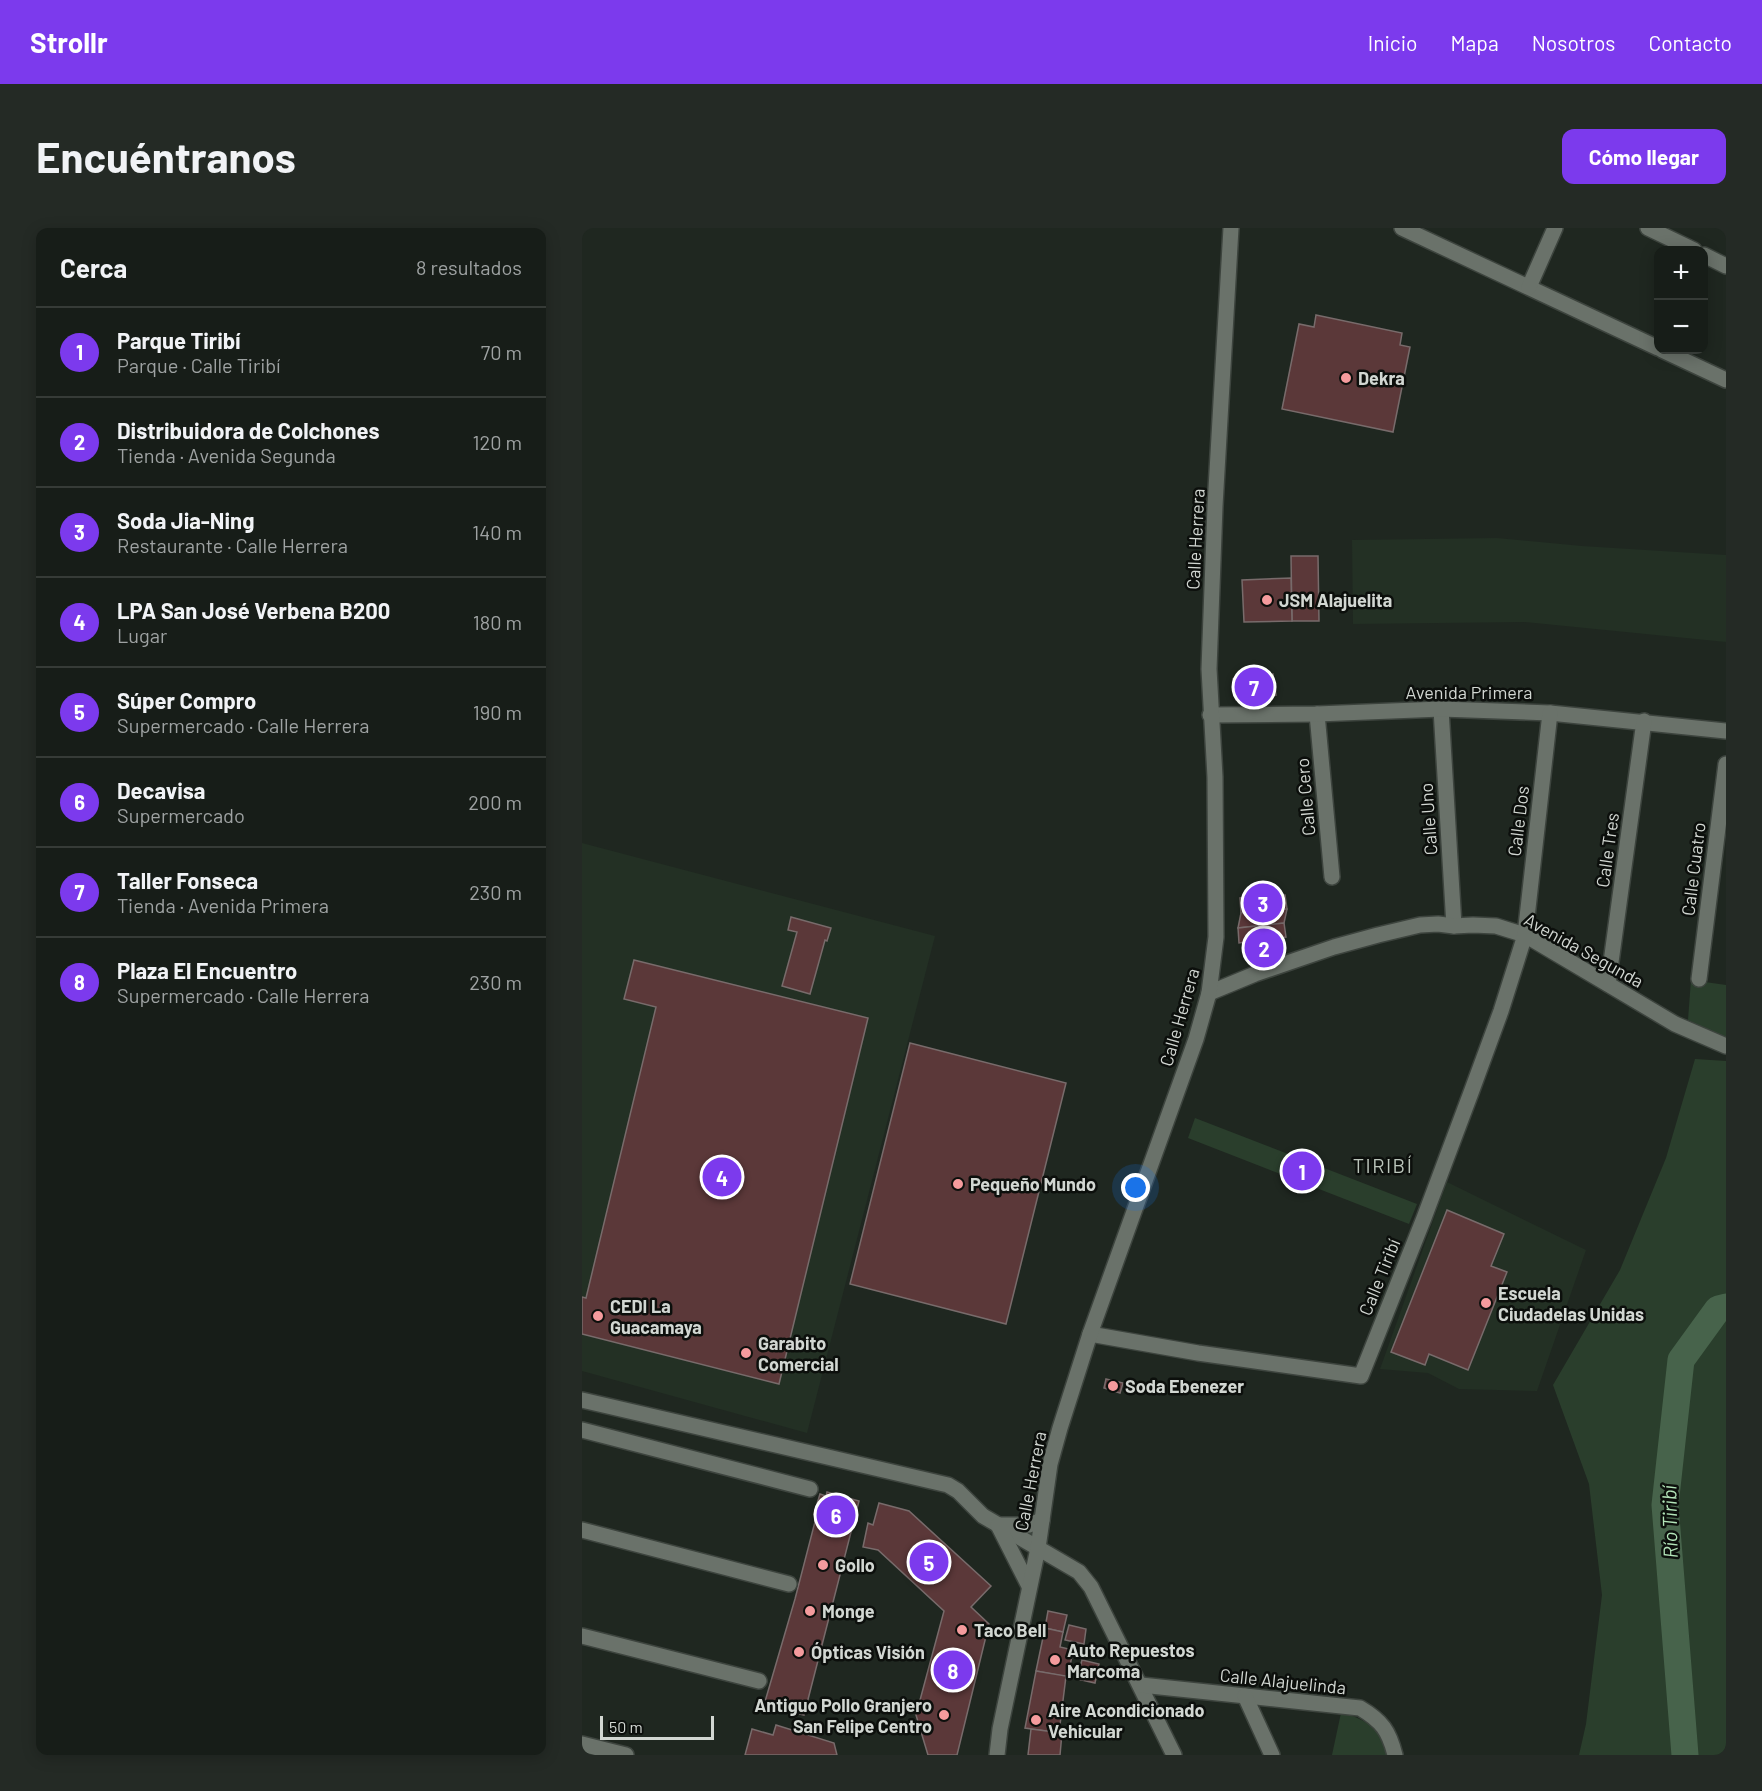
<!DOCTYPE html>
<html lang="es">
<head>
<meta charset="utf-8">
<style>
  body { margin:0; font-family:Barlow,sans-serif; background:#242a25; color:#f1f3f6 }
  .controls { position:absolute; right:18px; top:18px; display:grid; overflow:hidden; border-radius:12px; box-shadow:0 3px 15px #0003 }
  .controls button { width:54px; height:54px; display:grid; place-items:center; padding:0; border:0; border-bottom:2px solid #363b37; background:#171d18; color:#f1f3f6; font:30px sans-serif }
  .scale { position:absolute; left:18px; bottom:15px; width:114px; box-sizing:border-box; padding-left:6px; border:3px solid #d2d7d2; border-top:0; font-size:16px; line-height:21px; white-space:nowrap; color:#d2d7d2; -webkit-text-stroke:4px #0c0f0c; paint-order:stroke }
  .you { position:absolute; left:554px; top:960px; width:21px; height:21px; margin:-15px; border:4px solid #fff; border-radius:50%; background:#1a73e8; box-shadow:0 0 0 9px #1a73e833 }
  .badge { display:grid; place-items:center; width:39px; height:39px; border-radius:50%; background:#7c3aed; color:#fff; font-size:20px; font-weight:700 }
  .pin { position:absolute; translate:-50% -50%; border:3px solid #fff; box-shadow:0 2px 6px #0006 }
  .list { margin:0; padding:0; list-style:none }
  h2 { display:flex; justify-content:space-between; align-items:center; height:78px; margin:0; padding:0 24px; font-size:26px }
  h2 small { font-size:20px; font-weight:400; color:#9ea2a2 }
  .list li { display:grid; grid-template-columns:39px 1fr auto; gap:18px; align-items:center; box-sizing:border-box; height:90px; padding:0 24px; border-top:2px solid #363b37 }
  .list b { display:block; font-size:22px; white-space:nowrap }
  .list p { margin:0; font-size:20px; white-space:nowrap; color:#9ea2a2 }
  .list em { font-size:20px; font-style:normal; color:#9ea2a2 }
  .map { position:relative; flex:none; width:1144px; height:1527px; overflow:hidden; border-radius:12px }
  header { display:flex; align-items:center; gap:36px; box-sizing:border-box; height:84px; padding:0 30px; background:#7c3aed; color:#fff }
  header strong { font-size:28px }
  nav { display:flex; gap:33px; margin-inline-start:auto; font-size:21px }
  .intro { display:flex; align-items:center; justify-content:space-between; box-sizing:border-box; height:144px; padding:0 36px }
  h1 { margin:0; font-size:42px }
  .button { padding:15px 27px; border-radius:12px; background:#7c3aed; color:#fff; font-size:21px; font-weight:700 }
  main { display:flex; gap:36px; padding:0 36px }
  aside { flex:1; background:#171d18; border-radius:12px; box-shadow:0 3px 15px #0003 }
  .map>svg:first-child { display:block }
  .built { fill:#233024 }
  .green { fill:#2a3e2c }
  .lines { fill:none; stroke-linecap:round; stroke-linejoin:round }
  .river { stroke:#47634b; stroke-width:27 }
  .building { fill:#5b3839; stroke:#786b6b; stroke-width:1.5 }
  .minor-casing { stroke:#3d443e; stroke-width:18 }
  .tertiary-casing { stroke:#3d443e; stroke-width:18 }
  .minor { stroke:#6a726a; stroke-width:15 }
  .tertiary { stroke:#6a726a; stroke-width:15 }
  .poi-dot { fill:#f59b9d; stroke:#0c0f0c; stroke-width:2 }
  .labels { text-anchor:middle; dominant-baseline:central; stroke-width:5; stroke-linejoin:round; paint-order:stroke }
  .poi-label { font-size:18px; font-weight:bold; fill:#d2d7d2; stroke:#0c0f0c; text-anchor:start }
  .street-label { font-size:18px; fill:#d2d7d2; stroke:#0c0f0c }
  .neighbourhood-label { font-size:20px; letter-spacing:1.5px; fill:#bcc6bc; stroke:#0c0f0c }
  .water-label { font-size:20px; font-style:italic; fill:#b3e5b9; stroke:#0c0f0c }
</style>
</head>
<body>
<header>
<strong>Strollr</strong>
<nav><a>Inicio</a><a>Mapa</a><a>Nosotros</a><a>Contacto</a></nav>
</header>
<div class="intro"><h1>Encuéntranos</h1><a class="button">Cómo llegar</a></div>
<main>
<aside>
<h2>Cerca<small>8 resultados</small></h2>
<ul class="list">
<li><span class="badge">1</span><div><b>Parque Tiribí</b><p>Parque · Calle Tiribí</p></div><em>70 m</em></li>
<li><span class="badge">2</span><div><b>Distribuidora de Colchones</b><p>Tienda · Avenida Segunda</p></div><em>120 m</em></li>
<li><span class="badge">3</span><div><b>Soda Jia-Ning</b><p>Restaurante · Calle Herrera</p></div><em>140 m</em></li>
<li><span class="badge">4</span><div><b>LPA San José Verbena B200</b><p>Lugar</p></div><em>180 m</em></li>
<li><span class="badge">5</span><div><b>Súper Compro</b><p>Supermercado · Calle Herrera</p></div><em>190 m</em></li>
<li><span class="badge">6</span><div><b>Decavisa</b><p>Supermercado</p></div><em>200 m</em></li>
<li><span class="badge">7</span><div><b>Taller Fonseca</b><p>Tienda · Avenida Primera</p></div><em>230 m</em></li>
<li><span class="badge">8</span><div><b>Plaza El Encuentro</b><p>Supermercado · Calle Herrera</p></div><em>230 m</em></li>
</ul>
</aside>
<div class="map">
<svg width="1144" height="1527" viewBox="0 0 1144 1527">
  <rect width="100%" height="100%" fill="#1f2720"/>
  <!-- built -->
  <g class="built">
    <polygon points="915,310 1000,318 1144,327 1144,414 943,394 771,396 770,312"/>
    <polygon points="0,615 353,708 225,1205 0,1143"/>
    <polygon points="865,954 1004,1022 955,1163 877,1161 846,1145 798,1141"/>
  </g>
  <!-- green -->
  <g class="green">
    <polygon points="1109,752 1144,757 1144,810 1106,792"/>
    <polygon points="1113,831 1144,833 1144,1527 997,1527 1004,1496 1020,1367 1007,1256 971,1157 1038,1042 1084,930"/>
    <polygon points="613,890 835,976 827,996 606,910"/>
    <path d="M759 1485C783 1490 801 1502 806 1527H750Z"/>
  </g>
  <g class="lines">
    <!-- river -->
    <polyline class="river" points="1103,1527 1083,1277 1099,1132 1136,1081 1144,1079"/>
  </g>
  <!-- building -->
  <g class="building">
    <polygon points="734,87 820,105 818,117 828,119 811,204 700,181 717,96 732,99"/>
    <polygon points="709,328 736,328 737,393 710,393"/>
    <polygon points="709,350 710,393 662,394 660,352"/>
    <polygon points="691,446 694,467 654,472 651,451"/>
    <polygon points="703,667 705,681 659,685 658,670"/>
    <polygon points="705,681 702,695 656,700 659,685"/>
    <polygon points="209,689 249,700 245,713 243,712 228,766 200,758 215,704 206,702"/>
    <polygon points="702,695 704,709 657,715 656,700"/>
    <polygon points="696,710 698,726 668,730 665,714"/>
    <polygon points="52,732 286,790 197,1156 0,1106 0,1069 4,1070 74,779 42,771"/>
    <polygon points="328,815 484,855 424,1096 268,1056"/>
    <polygon points="865,982 922,1006 909,1038 925,1044 886,1142 847,1126 843,1137 809,1124"/>
    <polygon points="524,1151 541,1155 538,1165 522,1160"/>
    <polygon points="245,1264 277,1273 222,1487 182,1477 213,1371 235,1286 232,1286 238,1266 244,1268"/>
    <polygon points="297,1275 327,1283 409,1358 389,1379 407,1396 375,1527 346,1527 334,1487 362,1383 296,1322 281,1319 286,1295 291,1297"/>
    <polygon points="466,1383 485,1387 481,1404 463,1400"/>
    <polygon points="487,1397 504,1401 502,1416 483,1412"/>
    <polygon points="463,1400 481,1404 478,1419 491,1422 486,1449 454,1443"/>
    <polygon points="500,1432 517,1436 513,1455 495,1451"/>
    <polygon points="454,1443 484,1448 477,1505 443,1500"/>
    <polygon points="194,1497 252,1515 255,1527 163,1527 170,1501 191,1507"/>
    <polygon points="449,1501 480,1505 478,1527 446,1527"/>
  </g>
  <g class="lines">
    <!-- minor casing -->
    <g class="minor-casing">
      <g id="minor">
        <polyline points="820,0 1076,120"/>
        <polyline points="1066,0 1112,22"/>
        <polyline points="1122,27 1144,38"/>
        <polyline points="947,59 973,0"/>
        <polyline points="1080,122 1144,152"/>
        <polyline points="859,481 872,698"/>
        <polyline points="735,486 750,649"/>
        <polyline points="628,487 735,486 859,481 968,485 1144,503"/>
        <polyline points="1117,751 1144,536"/>
        <polyline points="1026,756 1062,493"/>
        <polyline points="627,765 673,746 752,719 796,707 838,697 856,696 872,698 891,697 914,698 943,707 1093,796 1144,818"/>
        <polyline points="508,1106 616,1125 779,1148 842,990 890,862 919,783 943,707 968,485"/>
        <polyline points="0,1172 366,1257 376,1263 401,1288 497,1344 509,1359 592,1527"/>
        <polyline points="0,1202 228,1261"/>
        <polyline points="0,1302 207,1356"/>
        <polyline points="0,1408 177,1453"/>
        <path d="M559 1457 778 1480C800 1493 807 1503 813 1527"/>
        <polyline points="663,1468 690,1527"/>
        <polyline points="0,1516 44,1527"/>
      </g>
    </g>
    <!-- tertiary casing -->
    <g class="tertiary-casing">
      <g id="tertiary">
        <polyline points="447,1358 416,1297 447,1297 460,1292"/>
        <polyline points="415,1527 418,1501 456,1320 468,1236 478,1200 508,1106 614,811 627,765 634,709 633,549 627,441 633,278 649,0"/>
      </g>
    </g>
    <!-- minor -->
    <use href="#minor" class="minor"/>
    <!-- tertiary -->
    <use href="#tertiary" class="tertiary"/>
  </g>
  <!-- markers -->
  <g class="poi-dot">
    <circle cx="764" cy="150" r="6"/>
    <circle cx="685" cy="372" r="6"/>
    <circle cx="376" cy="956" r="6"/>
    <circle cx="904" cy="1075" r="6"/>
    <circle cx="16" cy="1088" r="6"/>
    <circle cx="164" cy="1125" r="6"/>
    <circle cx="531" cy="1158" r="6"/>
    <circle cx="241" cy="1337" r="6"/>
    <circle cx="228" cy="1383" r="6"/>
    <circle cx="380" cy="1402" r="6"/>
    <circle cx="217" cy="1424" r="6"/>
    <circle cx="473" cy="1432" r="6"/>
    <circle cx="362" cy="1487" r="6"/>
    <circle cx="454" cy="1492" r="6"/>
  </g>
  <g class="labels">
    <!-- poi labels -->
    <g class="poi-label">
      <text x="776" y="150">Dekra</text>
      <text x="697" y="372">JSM Alajuelita</text>
      <text x="388" y="956">Pequeño Mundo</text>
      <text x="916" y="1065">Escuela<tspan x="916" dy="21">Ciudadelas Unidas</tspan></text>
      <text x="28" y="1078">CEDI La<tspan x="28" dy="21">Guacamaya</tspan></text>
      <text x="176" y="1115">Garabito<tspan x="176" dy="21">Comercial</tspan></text>
      <text x="543" y="1158">Soda Ebenezer</text>
      <text x="253" y="1337">Gollo</text>
      <text x="240" y="1383">Monge</text>
      <text x="392" y="1402">Taco Bell</text>
      <text x="485" y="1422">Auto Repuestos<tspan x="485" dy="21">Marcoma</tspan></text>
      <text x="229" y="1424">Ópticas Visión</text>
      <text x="350" y="1477" text-anchor="end">Antiguo Pollo Granjero<tspan x="350" dy="21">San Felipe Centro</tspan></text>
      <text x="466" y="1482">Aire Acondicionado<tspan x="466" dy="21">Vehicular</tspan></text>
    </g>
    <!-- street labels -->
    <g class="street-label">
      <text transform="translate(613 311) rotate(-87)">Calle Herrera</text>
      <text x="887" y="464">Avenida Primera</text>
      <text transform="translate(723 569) rotate(-95)">Calle Cero</text>
      <text transform="translate(846 591) rotate(-94)">Calle Uno</text>
      <text transform="translate(936 593) rotate(-83)">Calle Dos</text>
      <text transform="translate(1025 622) rotate(-82)">Calle Tres</text>
      <text transform="translate(1111 641) rotate(-83)">Calle Cuatro</text>
      <text transform="translate(1002 722) rotate(29)">Avenida Segunda</text>
      <text transform="translate(597 789) rotate(-74)">Calle Herrera</text>
      <text transform="translate(797 1049) rotate(-68)">Calle Tiribí</text>
      <text transform="translate(448 1253) rotate(-79)">Calle Herrera</text>
      <text transform="translate(701 1453) rotate(6)">Calle Alajuelinda</text>
    </g>
    <!-- neighbourhood labels -->
    <g class="neighbourhood-label">
      <text x="801" y="937">TIRIBÍ</text>
    </g>
    <!-- water labels -->
    <g class="water-label">
      <text transform="translate(1087 1294) rotate(-91)">Río Tiribí</text>
    </g>
  </g>
</svg>
<div class="controls">
<button>+</button>
<button>−</button>
</div>
<div class="scale">50 m</div>
<div class="you"></div>
<div class="pin badge" style="left:720px;top:943px">1</div>
<div class="pin badge" style="left:682px;top:720px">2</div>
<div class="pin badge" style="left:681px;top:675px">3</div>
<div class="pin badge" style="left:140px;top:949px">4</div>
<div class="pin badge" style="left:347px;top:1334px">5</div>
<div class="pin badge" style="left:254px;top:1287px">6</div>
<div class="pin badge" style="left:672px;top:459px">7</div>
<div class="pin badge" style="left:371px;top:1442px">8</div>
</div>
</main>
</body>
</html>
